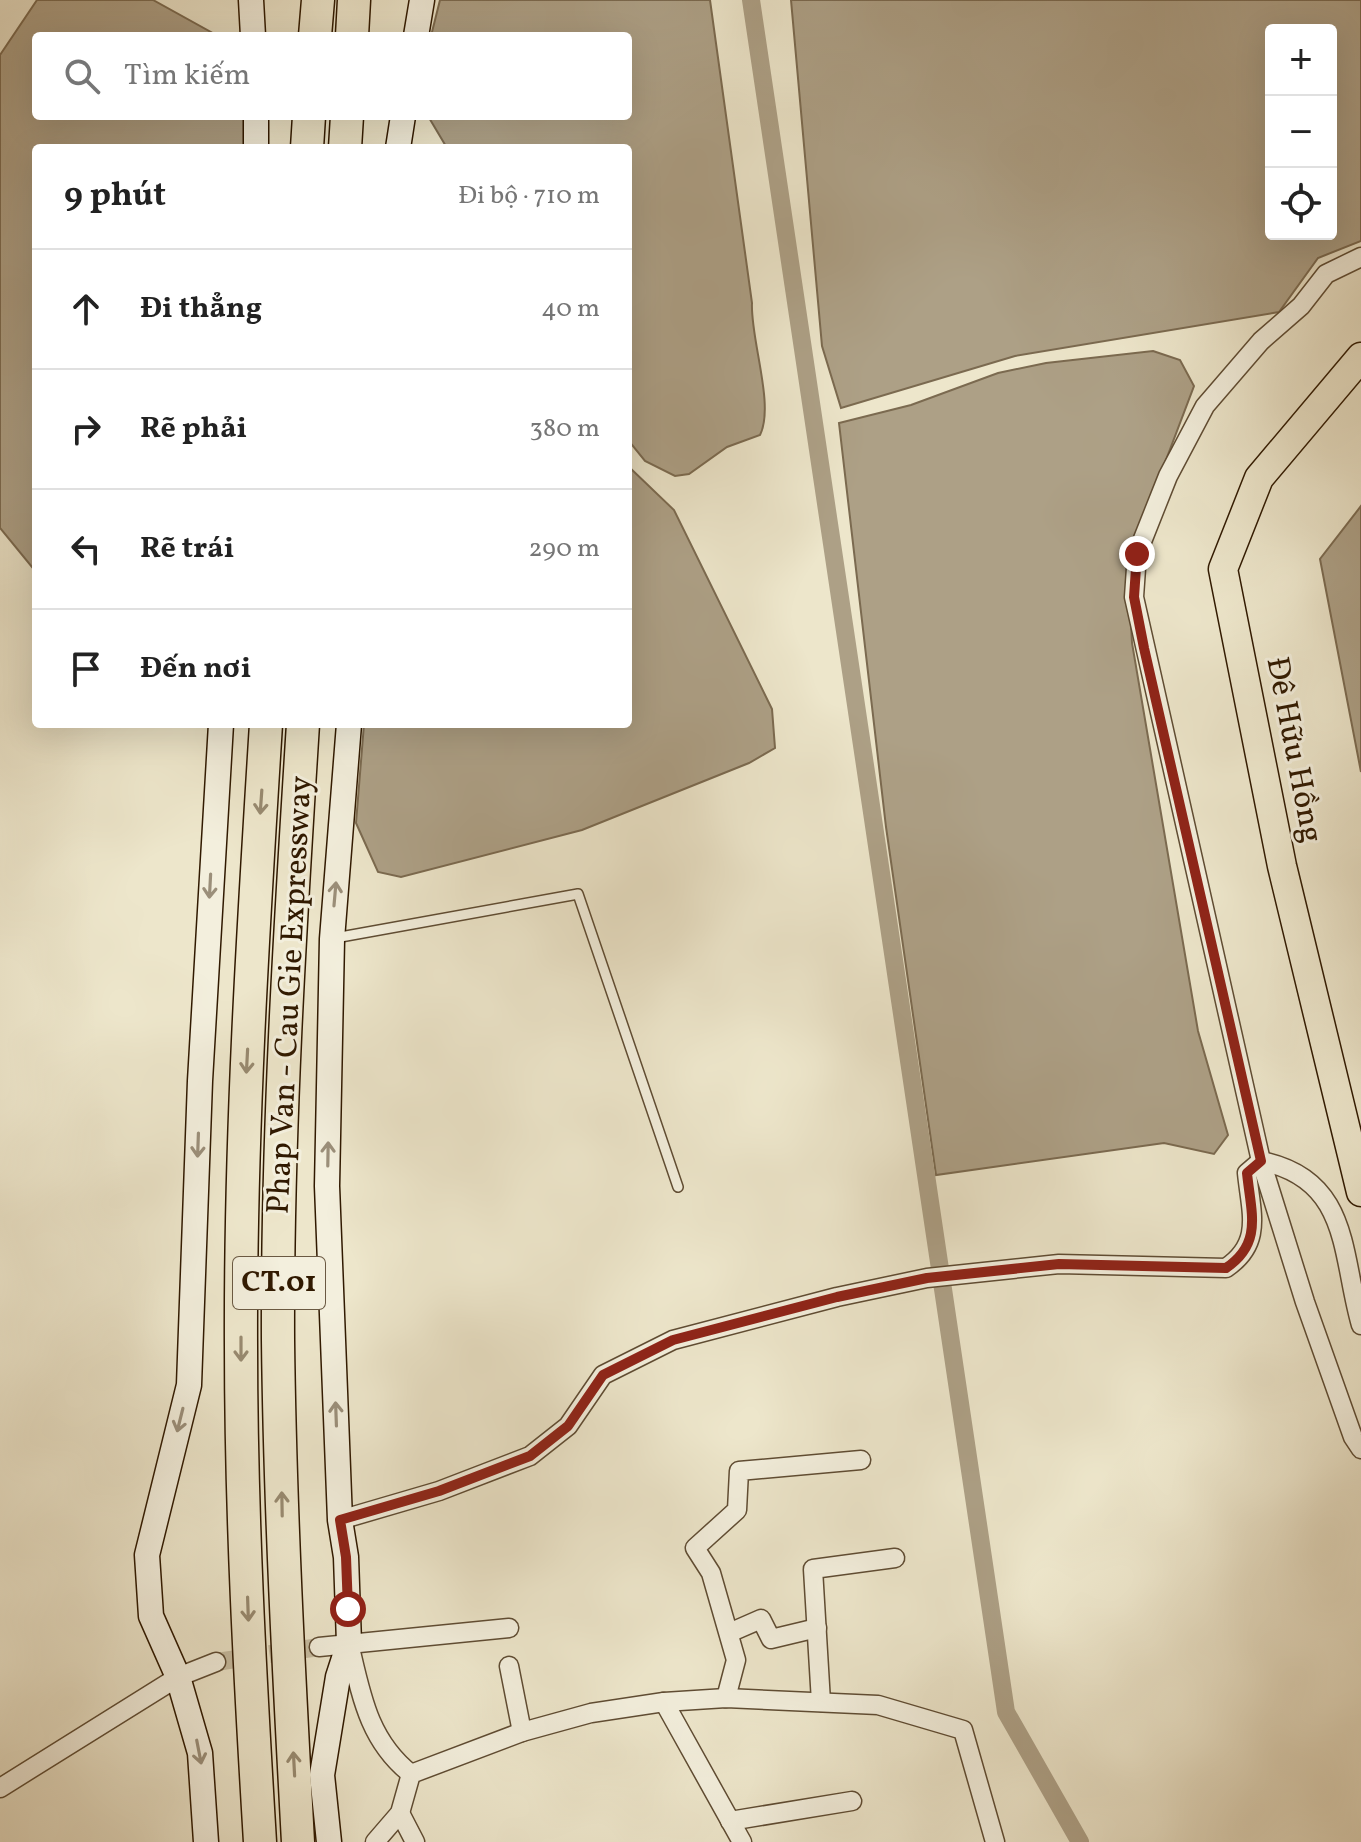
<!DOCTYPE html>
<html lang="vi">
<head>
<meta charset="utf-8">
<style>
  body { margin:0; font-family:Vollkorn,serif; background:#f6f6f6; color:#222 }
  .controls { position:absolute; right:24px; top:24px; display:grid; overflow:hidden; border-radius:8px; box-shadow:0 8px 32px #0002 }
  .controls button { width:72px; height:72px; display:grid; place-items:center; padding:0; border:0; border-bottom:2px solid #e0e0e0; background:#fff; color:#222; font:40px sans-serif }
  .stop { position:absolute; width:24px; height:24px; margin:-18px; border:6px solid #8f2418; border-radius:50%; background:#fff }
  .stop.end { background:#8f2418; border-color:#fff; box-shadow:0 2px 8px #0008 }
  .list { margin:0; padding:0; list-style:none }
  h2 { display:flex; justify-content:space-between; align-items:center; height:104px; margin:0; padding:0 32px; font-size:34px }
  h2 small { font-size:26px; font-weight:400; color:#767676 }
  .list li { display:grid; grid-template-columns:52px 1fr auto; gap:24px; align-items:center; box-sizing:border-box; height:120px; padding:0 32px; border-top:2px solid #e0e0e0 }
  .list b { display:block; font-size:30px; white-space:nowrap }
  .list em { font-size:26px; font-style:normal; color:#767676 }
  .icon { flex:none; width:44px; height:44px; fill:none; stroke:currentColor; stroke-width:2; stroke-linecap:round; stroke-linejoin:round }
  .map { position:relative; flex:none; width:1361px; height:1842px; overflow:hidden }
  .search { position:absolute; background:#fff; box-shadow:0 8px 32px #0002; left:32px; top:32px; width:600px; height:88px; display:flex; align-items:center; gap:20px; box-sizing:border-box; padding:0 28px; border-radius:8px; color:#767676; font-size:30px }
  .panel { position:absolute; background:#fff; box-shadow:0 8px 32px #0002; left:32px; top:144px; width:600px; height:584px; border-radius:8px }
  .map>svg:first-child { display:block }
  .water { fill:#ada086; stroke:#7b6a50; stroke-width:2; fill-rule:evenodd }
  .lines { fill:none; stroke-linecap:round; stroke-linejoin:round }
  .canal { stroke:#ada086; stroke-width:18 }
  .street-tunnel { stroke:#c7bda2; stroke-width:18; stroke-dasharray:18 9; stroke-linecap:butt }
  .lane-casing { stroke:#5f4c33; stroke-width:12 }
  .street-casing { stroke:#5f4c33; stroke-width:21 }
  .secondary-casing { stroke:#301900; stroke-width:27 }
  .primary-casing { stroke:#301900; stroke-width:31 }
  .highway-casing { stroke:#301900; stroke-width:35 }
  .lane { stroke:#f3efdd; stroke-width:9 }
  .street { stroke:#f3efdd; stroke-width:18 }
  .secondary { stroke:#f3efdd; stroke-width:24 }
  .primary { stroke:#ede6cb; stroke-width:28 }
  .highway { stroke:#ede6cb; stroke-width:32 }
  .oneway { stroke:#988a70 }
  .oneway2 { stroke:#9b8f7a }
  .route { stroke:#8f2418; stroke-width:10 }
  .labels { text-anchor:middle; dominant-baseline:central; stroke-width:6; stroke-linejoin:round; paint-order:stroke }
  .shield { fill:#f3efdd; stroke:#6a5942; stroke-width:2 }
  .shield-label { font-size:30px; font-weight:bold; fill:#301900 }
  .street-label { font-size:32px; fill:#301900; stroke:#f3efdd }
</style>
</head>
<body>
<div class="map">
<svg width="1361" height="1842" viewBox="0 0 1361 1842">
  <rect width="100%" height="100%" fill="#ede6cb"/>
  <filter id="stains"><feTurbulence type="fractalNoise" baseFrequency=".0025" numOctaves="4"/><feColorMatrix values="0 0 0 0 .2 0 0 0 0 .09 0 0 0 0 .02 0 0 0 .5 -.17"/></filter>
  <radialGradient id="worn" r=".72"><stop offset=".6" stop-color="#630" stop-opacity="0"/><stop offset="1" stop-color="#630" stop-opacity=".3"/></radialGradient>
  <!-- water -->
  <g class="water">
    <polygon points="37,0 153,0 218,36 36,36 36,116 249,116 250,148 36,148 36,572 0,528 0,55"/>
    <path d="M440 0H710L752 303C750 338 775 405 760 435L727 447 689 474 675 476 645 461 628 440V148H447L428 116H628V36H431Z"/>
    <path d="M791 0H1361V241L1318 258 1279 312 1015 356 841 408 822 346ZM1271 30H1331V234H1271Z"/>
    <polygon points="1153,351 1180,360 1194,386 1133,547 1129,586 1132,643 1198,1031 1228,1135 1214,1154 1164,1143 936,1175 886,827 839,423 911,405 998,373 1046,363"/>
    <polygon points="628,466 674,510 772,709 775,748 749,763 582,830 401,877 378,872 356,823 364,724 628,724"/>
    <polygon points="1361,506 1361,772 1320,559"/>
  </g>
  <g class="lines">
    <!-- canal -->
    <polyline class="canal" points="751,0 1006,1712 1080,1842"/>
    <!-- street-tunnel -->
    <polyline class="street-tunnel" points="216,1662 319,1647"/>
    <!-- lane casing -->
    <g class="lane-casing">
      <polyline id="lane" points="335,938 578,894 678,1187"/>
    </g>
    <!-- street casing -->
    <g class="street-casing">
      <g id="street">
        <polyline points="1361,257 1326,274 1301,306 1261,341 1205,406 1168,476 1137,554 1134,597 1261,1161 1305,1302 1353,1437 1361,1449"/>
        <path d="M340 1520 439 1491 530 1456 568 1426 603 1375 673 1340 837 1297 927 1278 1059 1264 1226 1268C1263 1243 1251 1213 1247 1173L1261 1161C1351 1179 1341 1256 1361 1325"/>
        <polyline points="729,1633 761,1619 771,1639 817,1628"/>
        <path d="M349 1643C361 1694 368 1740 411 1774"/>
        <polyline points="319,1647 509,1628"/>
        <polyline points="509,1666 522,1732"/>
        <polyline points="726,1698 736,1660 711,1573 695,1548 737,1510 739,1471 861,1460"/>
        <polyline points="664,1702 742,1842"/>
        <polyline points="821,1702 813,1569 895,1558"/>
        <polyline points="0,1788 178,1677 216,1662"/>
        <polyline points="400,1813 415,1842"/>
        <polyline points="730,1821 852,1801"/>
        <polyline points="375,1842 400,1813 411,1774 522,1732 591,1713 664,1702 726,1698 878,1705 963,1730 995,1842"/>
      </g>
    </g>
    <!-- secondary casing -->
    <g class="secondary-casing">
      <g id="secondary">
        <polyline points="251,0 253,36"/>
        <polyline points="416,36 422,0"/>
        <polyline points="256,116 256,148"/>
        <polyline points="398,148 403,116"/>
        <polyline points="206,1842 200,1753 178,1677 151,1616 147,1555 189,1385 200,1081 221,724"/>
        <polyline points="329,1842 322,1775 338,1677 349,1643 346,1557 340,1520 327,1186 332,939 349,724"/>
      </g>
    </g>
    <!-- primary casing -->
    <g class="primary-casing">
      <polyline id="primary" points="1361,357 1259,478 1223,569 1282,866 1361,1192"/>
    </g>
    <!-- highway casing -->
    <g class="highway-casing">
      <g id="highway">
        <polyline points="315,36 318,0"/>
        <polyline points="352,36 354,0"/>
        <polyline points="307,148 309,116"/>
        <polyline points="345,148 347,116"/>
        <path d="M260 1842C250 1677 241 1512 241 1346 240 1139 253 931 266 724"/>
        <path d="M298 1842C289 1675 280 1508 278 1340 277 1135 290 929 303 724"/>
      </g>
    </g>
    <!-- lane -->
    <use href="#lane" class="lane"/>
    <!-- street -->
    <use href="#street" class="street"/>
    <!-- secondary -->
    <use href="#secondary" class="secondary"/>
    <!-- primary -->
    <use href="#primary" class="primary"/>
    <!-- highway -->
    <use href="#highway" class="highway"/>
  </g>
  <!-- one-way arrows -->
  <defs><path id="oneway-shaft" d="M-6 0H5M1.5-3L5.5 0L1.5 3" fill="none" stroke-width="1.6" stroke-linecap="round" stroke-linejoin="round" transform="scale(2)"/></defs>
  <g class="oneway">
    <use href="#oneway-shaft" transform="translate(261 802) rotate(94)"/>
    <use href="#oneway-shaft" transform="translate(247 1061) rotate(93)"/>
    <use href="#oneway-shaft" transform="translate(241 1349) rotate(90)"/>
    <use href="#oneway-shaft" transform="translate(282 1504) rotate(-91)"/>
    <use href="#oneway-shaft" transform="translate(248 1609) rotate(88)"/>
    <use href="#oneway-shaft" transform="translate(294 1764) rotate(-93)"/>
  </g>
  <g class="oneway2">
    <use href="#oneway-shaft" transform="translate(210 886) rotate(93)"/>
    <use href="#oneway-shaft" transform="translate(335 894) rotate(-85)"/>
    <use href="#oneway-shaft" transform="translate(198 1145) rotate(92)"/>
    <use href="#oneway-shaft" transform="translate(328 1154) rotate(-89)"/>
    <use href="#oneway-shaft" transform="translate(336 1414) rotate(-92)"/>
    <use href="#oneway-shaft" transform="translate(180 1420) rotate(104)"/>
    <use href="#oneway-shaft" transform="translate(199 1752) rotate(79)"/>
  </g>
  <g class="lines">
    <!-- route -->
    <path class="route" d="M348 1609 346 1557 340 1520 439 1491 530 1456 568 1426 603 1375 673 1340 837 1297 927 1278 1059 1264 1226 1268C1263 1243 1251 1213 1247 1173L1261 1161 1144 648 1134 597 1137 554"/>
  </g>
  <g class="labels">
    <!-- shield labels -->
    <rect class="shield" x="233" y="1257" width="92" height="52" rx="6"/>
    <g class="shield-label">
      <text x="279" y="1283">CT.01</text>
    </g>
    <!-- street labels -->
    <g class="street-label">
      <text transform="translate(1293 750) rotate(79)">Đê Hữu Hồng</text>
      <text transform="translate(291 995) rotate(-87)">Phap Van - Cau Gie Expressway</text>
    </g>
  </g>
  <rect width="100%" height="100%" filter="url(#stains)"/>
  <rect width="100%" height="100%" fill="url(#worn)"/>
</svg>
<div class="controls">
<button>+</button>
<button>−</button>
<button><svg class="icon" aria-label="locate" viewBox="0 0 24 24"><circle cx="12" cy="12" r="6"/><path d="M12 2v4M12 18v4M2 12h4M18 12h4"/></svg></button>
</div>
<div class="stop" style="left:348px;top:1609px"></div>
<div class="stop end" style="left:1137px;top:554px"></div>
<div class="search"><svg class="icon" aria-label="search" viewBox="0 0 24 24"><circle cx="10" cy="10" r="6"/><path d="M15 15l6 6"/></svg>Tìm kiếm</div>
<section class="panel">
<h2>9 phút<small>Đi bộ · 710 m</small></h2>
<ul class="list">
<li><svg class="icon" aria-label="ahead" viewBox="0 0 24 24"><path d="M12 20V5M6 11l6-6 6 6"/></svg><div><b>Đi thẳng</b></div><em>40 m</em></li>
<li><svg class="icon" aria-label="right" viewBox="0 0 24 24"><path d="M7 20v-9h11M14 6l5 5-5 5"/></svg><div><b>Rẽ phải</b></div><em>380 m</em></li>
<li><svg class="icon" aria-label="left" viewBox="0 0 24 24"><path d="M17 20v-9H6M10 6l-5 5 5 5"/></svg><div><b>Rẽ trái</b></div><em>290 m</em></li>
<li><svg class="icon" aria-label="arrive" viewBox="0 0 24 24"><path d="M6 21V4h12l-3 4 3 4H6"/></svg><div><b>Đến nơi</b></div></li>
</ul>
</section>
</div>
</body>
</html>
